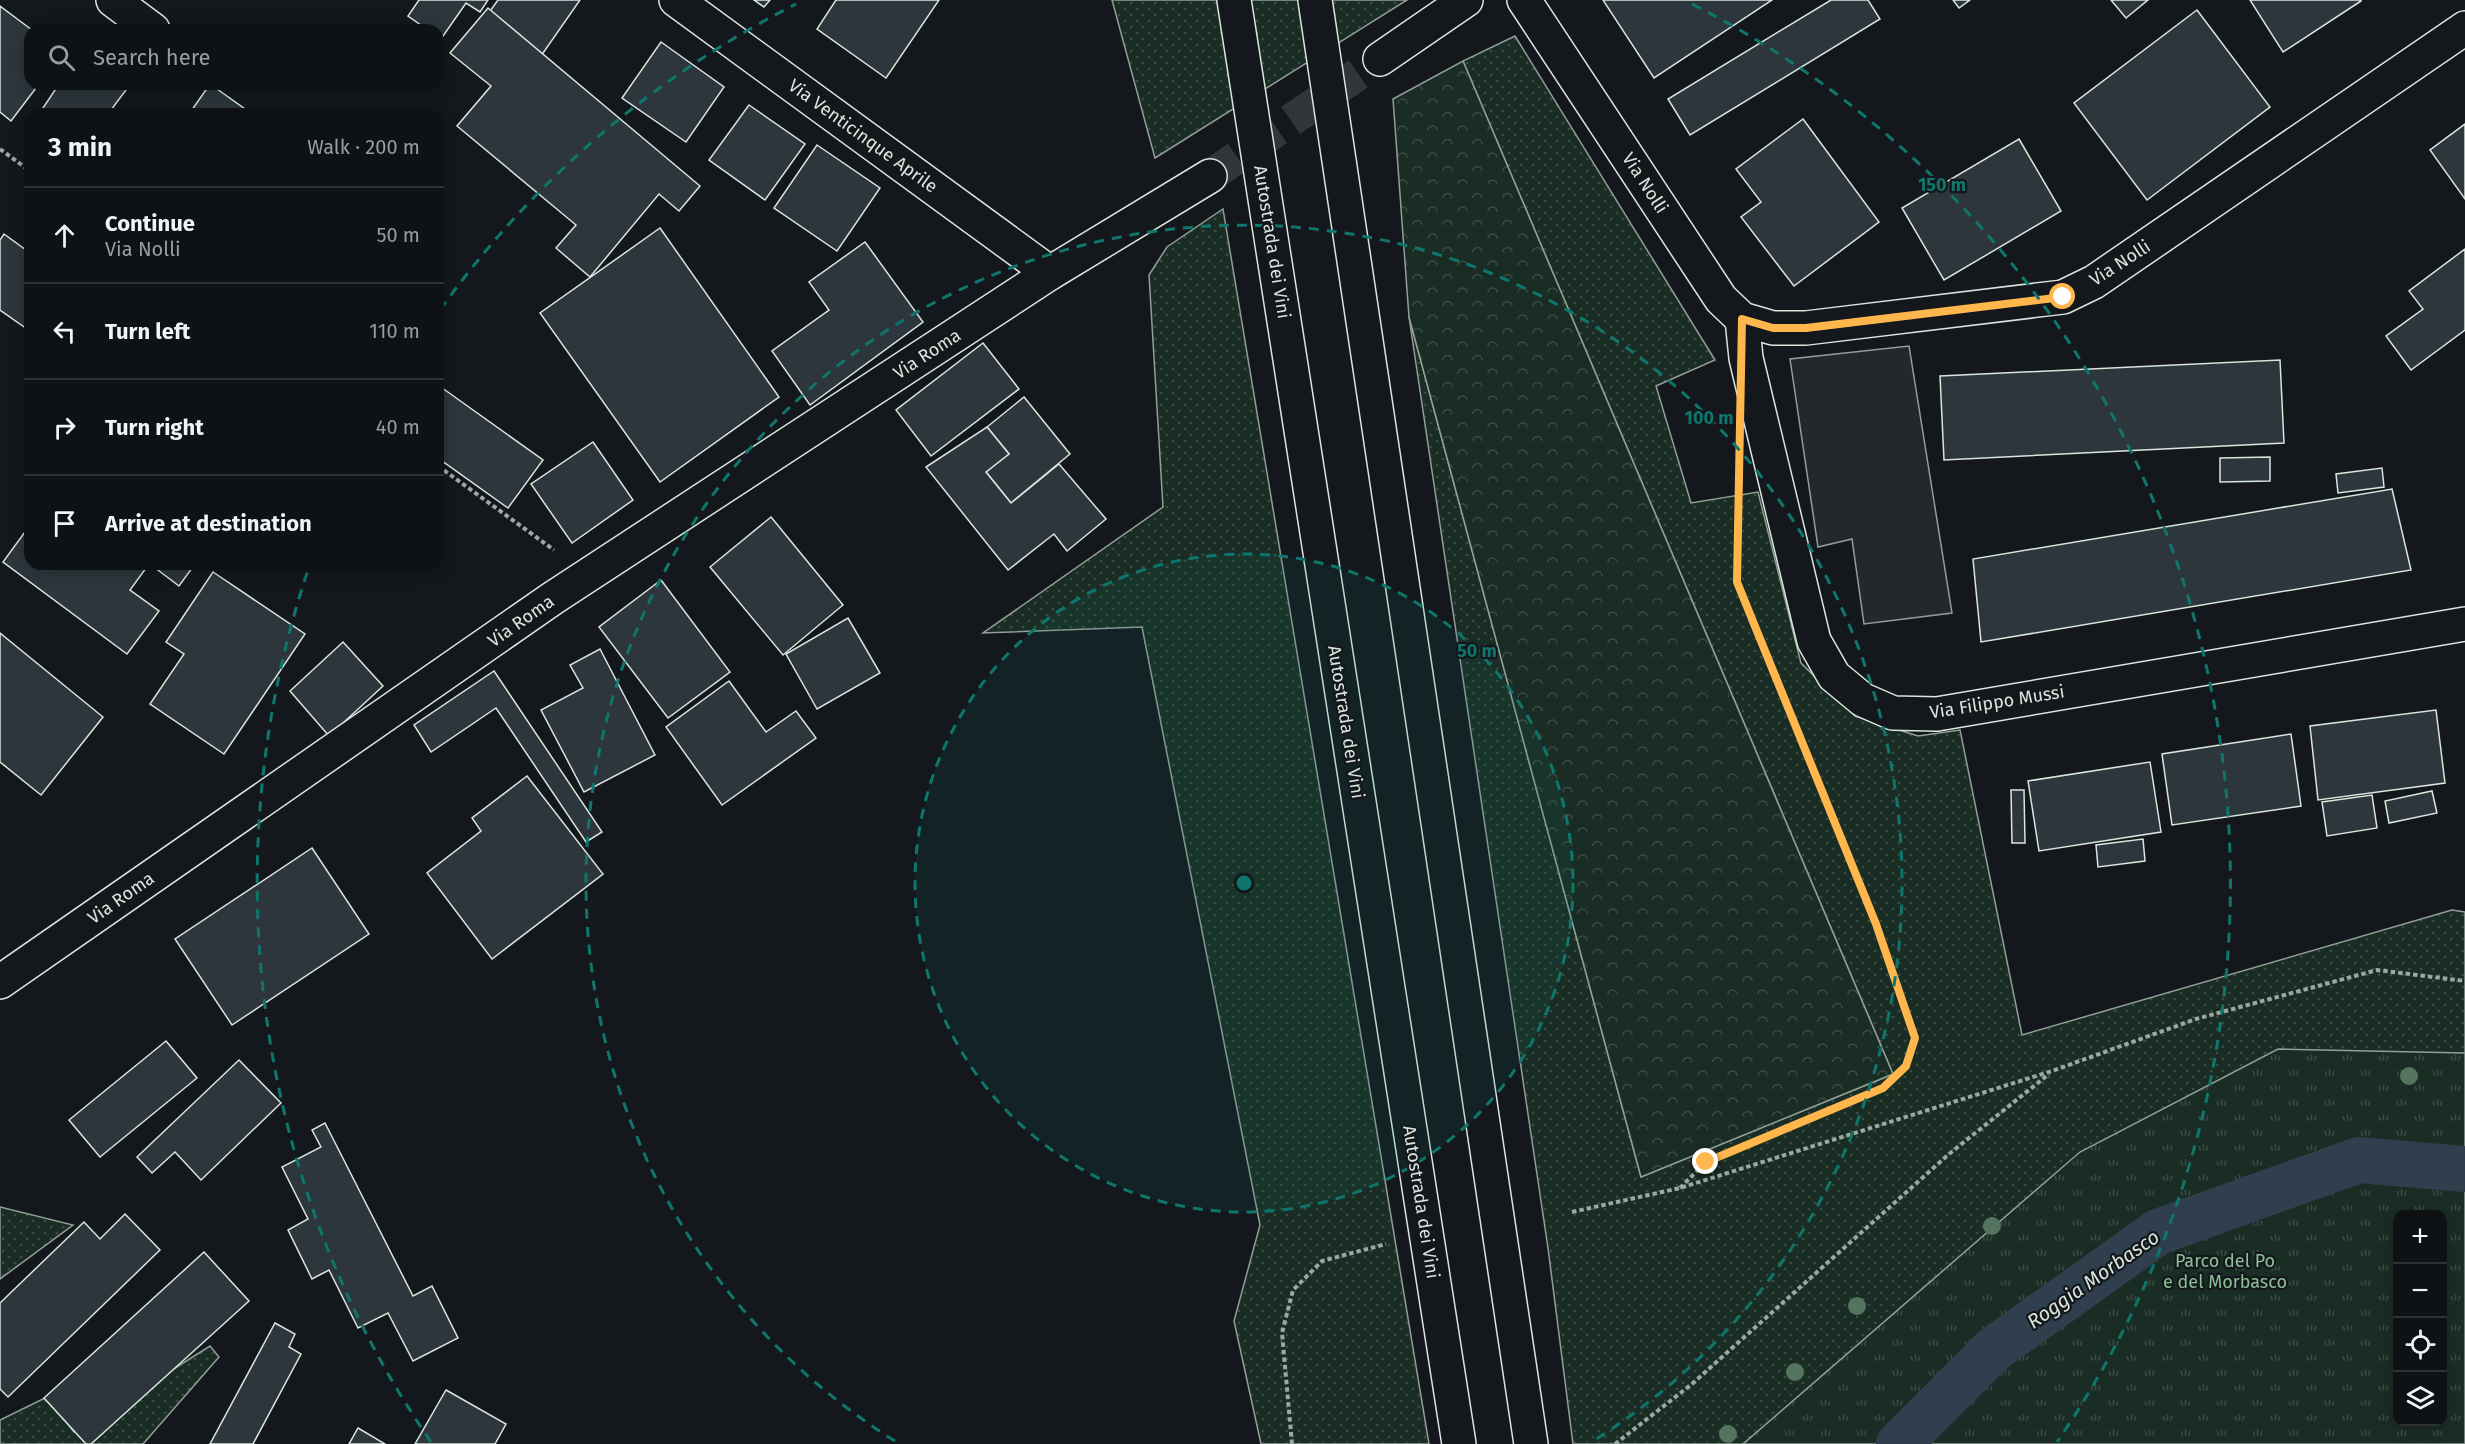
<!DOCTYPE html>
<html lang="en">
<head>
<meta charset="utf-8">
<style>
  body { margin:0; font-family:"Fira Sans",sans-serif; background:#1d2022; color:#f1f3f6 }
  .controls { position:absolute; right:18px; bottom:18px; display:grid; overflow:hidden; border-radius:12px; box-shadow:0 3px 15px #0003 }
  .controls button { width:54px; height:54px; display:grid; place-items:center; padding:0; border:0; border-bottom:2px solid #2f3234; background:#0f1215; color:#f1f3f6; font:30px sans-serif }
  .stop { position:absolute; width:18px; height:18px; margin:-14px; border:4px solid #ffb74d; border-radius:50%; background:#fff }
  .stop.end { background:#ffb74d; border-color:#fff; box-shadow:0 2px 6px #0008 }
  .list { margin:0; padding:0; list-style:none }
  h2 { display:flex; justify-content:space-between; align-items:center; height:78px; margin:0; padding:0 24px; font-size:26px }
  h2 small { font-size:20px; font-weight:400; color:#9b9ea0 }
  .list li { display:grid; grid-template-columns:39px 1fr auto; gap:18px; align-items:center; box-sizing:border-box; height:96px; padding:0 24px; border-top:2px solid #2f3234 }
  .list b { display:block; font-size:22px; white-space:nowrap }
  .list p { margin:0; font-size:20px; white-space:nowrap; color:#9b9ea0 }
  .list em { font-size:20px; font-style:normal; color:#9b9ea0 }
  .icon { flex:none; width:33px; height:33px; fill:none; stroke:currentColor; stroke-width:2; stroke-linecap:round; stroke-linejoin:round }
  .map { position:relative; flex:none; width:2465px; height:1444px; overflow:hidden }
  .search { position:absolute; background:#0f1215; box-shadow:0 3px 15px #0003; left:24px; top:24px; width:420px; height:66px; display:flex; align-items:center; gap:15px; box-sizing:border-box; padding:0 21px; border-radius:18px; color:#9b9ea0; font-size:22px }
  .panel { position:absolute; background:#0f1215; box-shadow:0 3px 15px #0003; left:24px; top:108px; width:420px; height:462px; border-radius:18px }
  .map>svg:first-child { display:block }
  .grass { fill:url(#grass-dots); stroke:#939e99; stroke-width:1.5 }
  .forest { fill:url(#forest-crowns); stroke:#939e99; stroke-width:1.5 }
  .park { fill:url(#park-tufts); stroke:#939e99; stroke-width:1.5; fill-rule:evenodd }
  .parking { fill:#24282b; stroke:#939e99; stroke-width:1.5 }
  .lines { fill:none; stroke-linecap:round; stroke-linejoin:round }
  .canal { stroke:#2f3f4d; stroke-width:46 }
  .building { fill:#2c363c; stroke:#d8e6dc; stroke-width:1.5 }
  .tertiary-tunnel { stroke:#313739; stroke-width:33; stroke-dasharray:33 16; stroke-linecap:butt }
  .minor-casing { stroke:#d8e6dc; stroke-width:36 }
  .tertiary-casing { stroke:#d8e6dc; stroke-width:36 }
  .motorway-casing { stroke:#d8e6dc; stroke-width:36 }
  .path { stroke:#9da8a2; stroke-width:4; stroke-dasharray:4.5 3; stroke-linecap:butt }
  .minor { stroke:#14181c; stroke-width:33 }
  .tertiary { stroke:#14181c; stroke-width:33 }
  .motorway { stroke:#14181c; stroke-width:33 }
  .tree { fill:#55745f }
  .route { stroke:#ffb74d; stroke-width:8 }
  .ring { fill:none; stroke:#0f766e; stroke-width:3; stroke-dasharray:10 8 }
  .labels { text-anchor:middle; dominant-baseline:central; stroke-width:4.5; stroke-linejoin:round; paint-order:stroke }
  .street-label { font-size:18px; fill:#d8e6dc; stroke:#14181c }
  .park-label { font-size:18px; fill:#8ac095; stroke:#14181c }
  .water-label { font-size:20px; font-style:italic; fill:#d8e6dc; stroke:#14181c }
  .centre { fill:#0f766e; stroke:#14181c; stroke-width:3 }
  .ring-label { font-size:18px; text-anchor:middle; font-weight:bold; fill:#0f766e; stroke:#14181c; stroke-width:4.5; stroke-linejoin:round; paint-order:stroke }
</style>
</head>
<body>
<div class="map">
<svg width="2465" height="1444" viewBox="0 0 2465 1444">
  <defs>
    <pattern id="grass-dots" width="8" height="8" patternUnits="userSpaceOnUse" patternTransform="scale(1.5)"><rect width="8" height="8" fill="#1a2d24"/><path d="M2 2h.1M6 6h.1" fill="none" stroke="#3b4b43" stroke-width="1.8" stroke-linecap="round"/></pattern>
    <pattern id="forest-crowns" width="20" height="18" patternUnits="userSpaceOnUse" patternTransform="scale(1.5)"><rect width="20" height="18" fill="#1a2d24"/><path d="M2 6a3 3 0 1 1 6 0M12 15a3 3 0 1 1 6 0" fill="none" stroke="#3b4b43"/></pattern>
    <pattern id="park-tufts" width="24" height="20" patternUnits="userSpaceOnUse" patternTransform="scale(1.5)"><rect width="24" height="20" fill="#1a2d24"/><path d="M3 7l-1-3M5 7V3M7 7l1-3M15 17l-1-3M17 17v-4M19 17l1-3" fill="none" stroke="#3b4b43"/></pattern>
  </defs>
  <rect width="100%" height="100%" fill="#14181c"/>
  <!-- grass -->
  <g class="grass">
    <polygon points="1112,0 1407,0 1155,158"/>
    <polygon points="1515,36 1715,360 1656,386 1691,503 1758,492 1801,663 1855,716 1918,736 1960,730 2022,1035 2452,910 2465,912 2465,1250 2442,1214 2398,1214 2037,1444 1573,1444 1548,1248 1409,317 1641,1177 1893,1074 1463,61"/>
    <polygon points="1223,209 1429,1444 1261,1444 1234,1321 1260,1225 1142,627 983,633 1163,507 1149,275 1167,247"/>
    <polygon points="0,1207 73,1225 0,1279"/>
    <polygon points="210,1346 219,1357 143,1444 0,1444 0,1420 47,1397 74,1432"/>
  </g>
  <!-- forest -->
  <polygon class="forest" points="1463,61 1893,1074 1641,1177 1409,317 1393,99"/>
  <!-- park -->
  <path class="park" d="M2278 1049 2465 1053V1444H1743L2080 1152ZM2398 1214H2442V1422H2398Z"/>
  <!-- parking -->
  <polygon class="parking" points="1909,346 1952,613 1864,624 1852,539 1818,547 1790,359"/>
  <g class="lines">
    <!-- canal -->
    <polyline class="canal" points="1899,1444 1994,1349 2158,1232 2359,1160 2465,1169"/>
  </g>
  <!-- building -->
  <g class="building">
    <polygon points="419,0 488,0 480,12 466,3 441,39 438,37 438,30 428,30 408,16"/>
    <polygon points="498,0 580,0 541,56 485,18"/>
    <polygon points="754,0 770,0 764,7"/>
    <polygon points="836,0 939,0 886,78 817,29"/>
    <polygon points="1603,0 1772,0 1654,78"/>
    <polygon points="1831,0 1868,0 1880,19 1690,135 1668,99"/>
    <polygon points="1953,0 1970,0 1959,8"/>
    <polygon points="2111,0 2148,0 2126,18"/>
    <polygon points="2250,0 2361,0 2361,1 2283,52"/>
    <polygon points="0,6 32,30 30,84 39,84 11,121 0,112"/>
    <polygon points="488,8 700,186 679,211 659,194 590,277 556,248 576,225 457,126 491,86 450,53"/>
    <polygon points="2197,10 2270,107 2147,200 2074,103"/>
    <polygon points="661,42 724,87 686,142 622,98"/>
    <polygon points="59,84 126,84 129,86 108,114 39,114"/>
    <polygon points="210,84 245,109 241,114 189,114"/>
    <polygon points="749,105 805,144 765,200 709,160"/>
    <polygon points="1803,119 1879,222 1794,286 1741,217 1761,202 1736,169"/>
    <polygon points="2465,124 2465,199 2430,150"/>
    <polygon points="2019,139 2061,211 1944,280 1902,208"/>
    <polygon points="817,145 880,188 837,251 774,208"/>
    <polygon points="660,228 779,397 660,482 540,313"/>
    <polygon points="4,234 30,253 30,331 0,310 0,240"/>
    <polygon points="865,242 923,322 810,405 772,351 829,310 809,282"/>
    <polygon points="2465,249 2465,330 2411,370 2386,336 2423,309 2409,291"/>
    <polygon points="983,343 1019,389 931,456 896,410"/>
    <polygon points="2280,360 2284,443 1944,460 1940,376"/>
    <polygon points="438,385 543,460 508,508 438,458"/>
    <polygon points="1024,397 1070,454 1011,503 986,472 1009,454 987,427"/>
    <polygon points="987,427 1009,454 986,472 1011,503 1059,464 1106,519 1067,551 1054,534 1008,570 926,467"/>
    <polygon points="593,442 633,500 572,543 531,484"/>
    <polygon points="2270,457 2270,481 2220,482 2220,458"/>
    <polygon points="2382,468 2384,487 2338,493 2336,474"/>
    <polygon points="2392,489 2411,570 1981,642 1973,559"/>
    <polygon points="771,517 843,605 783,655 710,567"/>
    <polygon points="30,525 30,564 149,564 130,590 159,611 127,654 3,562"/>
    <polygon points="150,564 195,564 179,586"/>
    <polygon points="213,572 305,634 224,754 150,704 184,654 166,642"/>
    <polygon points="661,580 730,672 668,718 599,627"/>
    <polygon points="848,618 880,673 817,709 786,654"/>
    <polygon points="0,633 103,717 41,795 0,762"/>
    <polygon points="343,642 383,686 329,736 290,691"/>
    <polygon points="600,649 655,755 584,792 541,710 583,688 570,665"/>
    <polygon points="494,671 602,832 586,842 496,708 431,752 414,725"/>
    <polygon points="729,681 766,732 796,711 816,738 722,805 666,727"/>
    <polygon points="2436,710 2445,783 2318,800 2310,726"/>
    <polygon points="2291,734 2301,806 2172,825 2162,754"/>
    <polygon points="2150,762 2161,832 2039,851 2028,781"/>
    <polygon points="527,776 603,874 492,959 427,873 481,831 472,818"/>
    <polygon points="2011,790 2024,790 2025,843 2012,843"/>
    <polygon points="2432,791 2437,813 2389,823 2385,801"/>
    <polygon points="2372,795 2377,828 2327,836 2322,802"/>
    <polygon points="2143,839 2145,861 2098,867 2096,845"/>
    <polygon points="312,848 369,934 232,1025 175,939"/>
    <polygon points="166,1041 197,1078 100,1157 69,1120"/>
    <polygon points="239,1060 281,1103 201,1180 175,1152 152,1173 137,1157"/>
    <polygon points="325,1123 413,1296 432,1286 458,1338 413,1361 388,1313 358,1328 329,1270 312,1279 288,1230 308,1219 282,1167 321,1147 312,1130"/>
    <polygon points="125,1214 160,1250 8,1397 0,1389 0,1303 84,1222 100,1239"/>
    <polygon points="204,1252 249,1301 91,1444 86,1444 44,1398"/>
    <polygon points="275,1323 295,1334 289,1347 301,1354 253,1444 210,1444"/>
    <polygon points="446,1390 506,1424 495,1444 415,1444"/>
    <polygon points="358,1428 385,1444 349,1444"/>
  </g>
  <g class="lines">
    <!-- tertiary-tunnel -->
    <polyline class="tertiary-tunnel" points="1210,176 1380,59"/>
    <!-- minor casing -->
    <g class="minor-casing">
      <g id="minor">
        <polyline points="113,0 153,30"/>
        <polyline points="1524,0 1721,299 1742,319 1773,328 1806,328 2063,297 2094,282 2465,28"/>
        <polyline points="1742,319 1746,358 1814,641 1834,676 1863,700 1893,713 1937,714 2465,624"/>
      </g>
    </g>
    <!-- tertiary casing -->
    <g class="tertiary-casing">
      <g id="tertiary">
        <polyline points="676,0 1050,273"/>
        <polyline points="1380,59 1466,0"/>
        <polyline points="0,982 553,598 1050,273 1210,176"/>
      </g>
    </g>
    <!-- motorway casing -->
    <g class="motorway-casing">
      <g id="motorway">
        <polyline points="1234,0 1459,1444"/>
        <polyline points="1315,0 1531,1444"/>
      </g>
    </g>
    <!-- path -->
    <g class="path">
      <polyline points="0,149 30,171"/>
      <polyline points="438,466 554,550"/>
      <polyline points="1680,1188 1706,1162 1883,1088 1906,1067 1915,1038 1876,924 1737,582 1738,507"/>
      <polyline points="1572,1212 1680,1188 2052,1071 2196,1019 2377,970 2465,981"/>
      <polyline points="1292,1444 1282,1333 1293,1290 1322,1261 1386,1244"/>
      <polyline points="1615,1444 1692,1384 1949,1154 2049,1074"/>
    </g>
    <!-- minor -->
    <use href="#minor" class="minor"/>
    <!-- tertiary -->
    <use href="#tertiary" class="tertiary"/>
    <!-- motorway -->
    <use href="#motorway" class="motorway"/>
  </g>
  <!-- trees -->
  <g class="tree">
    <circle cx="2409" cy="1076" r="9"/>
    <circle cx="1992" cy="1226" r="9"/>
    <circle cx="1857" cy="1306" r="9"/>
    <circle cx="1795" cy="1372" r="9"/>
    <circle cx="1728" cy="1434" r="9"/>
  </g>
  <g class="lines">
    <!-- route -->
    <polyline class="route" points="1706,1162 1883,1088 1906,1066 1915,1038 1876,924 1737,582 1742,319 1773,328 1806,328 2063,297"/>
  </g>
  <!-- distance rings -->
  <circle cx="1244" cy="883" r="329" fill="#0f766e" fill-opacity=".12"/>
  <g class="ring">
    <circle cx="1244" cy="883" r="329"/>
    <path d="M895 1441A658 658 0 1 1 1593 1441"/>
    <path d="M431 1442A987 987 0 0 1 308 570M440 310A987 987 0 0 1 796 4M1692 4A987 987 0 0 1 2057 1442"/>
  </g>
  <g class="labels">
    <!-- street labels -->
    <g class="street-label">
      <text transform="translate(863 136) rotate(36)">Via Venticinque Aprile</text>
      <text transform="translate(1645 183) rotate(57)">Via Nolli</text>
      <text transform="translate(1272 242) rotate(81)">Autostrada dei Vini</text>
      <text transform="translate(2120 263) rotate(-33)">Via Nolli</text>
      <text transform="translate(927 354) rotate(-33)">Via Roma</text>
      <text transform="translate(521 621) rotate(-35)">Via Roma</text>
      <text transform="translate(1997 702) rotate(-9)">Via Filippo Mussi</text>
      <text transform="translate(1346 722) rotate(81)">Autostrada dei Vini</text>
      <text transform="translate(121 898) rotate(-35)">Via Roma</text>
      <text transform="translate(1421 1202) rotate(81)">Autostrada dei Vini</text>
    </g>
    <!-- park labels -->
    <g class="park-label">
      <text x="2225" y="1261">Parco del Po<tspan x="2225" dy="21">e del Morbasco</tspan></text>
    </g>
    <!-- water labels -->
    <g class="water-label">
      <text transform="translate(2093 1279) rotate(-35)">Roggia Morbasco</text>
    </g>
  </g>
  <circle cx="1244" cy="883" r="9" class="centre"/>
  <g class="ring-label">
    <text x="1942" y="191">150 m</text>
    <text x="1709" y="424">100 m</text>
    <text x="1477" y="657">50 m</text>
  </g>
</svg>
<div class="controls">
<button>+</button>
<button>−</button>
<button><svg class="icon" aria-label="locate" viewBox="0 0 24 24"><circle cx="12" cy="12" r="6"/><path d="M12 2v4M12 18v4M2 12h4M18 12h4"/></svg></button>
<button><svg class="icon" aria-label="layers" viewBox="0 0 24 24"><path d="M12 4l9 5-9 5-9-5zM3 14l9 5 9-5"/></svg></button>
</div>
<div class="stop" style="left:2063px;top:297px"></div>
<div class="stop end" style="left:1706px;top:1162px"></div>
<div class="search"><svg class="icon" aria-label="search" viewBox="0 0 24 24"><circle cx="10" cy="10" r="6"/><path d="M15 15l6 6"/></svg>Search here</div>
<section class="panel">
<h2>3 min<small>Walk · 200 m</small></h2>
<ul class="list">
<li><svg class="icon" aria-label="ahead" viewBox="0 0 24 24"><path d="M12 20V5M6 11l6-6 6 6"/></svg><div><b>Continue</b><p>Via Nolli</p></div><em>50 m</em></li>
<li><svg class="icon" aria-label="left" viewBox="0 0 24 24"><path d="M17 20v-9H6M10 6l-5 5 5 5"/></svg><div><b>Turn left</b></div><em>110 m</em></li>
<li><svg class="icon" aria-label="right" viewBox="0 0 24 24"><path d="M7 20v-9h11M14 6l5 5-5 5"/></svg><div><b>Turn right</b></div><em>40 m</em></li>
<li><svg class="icon" aria-label="arrive" viewBox="0 0 24 24"><path d="M6 21V4h12l-3 4 3 4H6"/></svg><div><b>Arrive at destination</b></div></li>
</ul>
</section>
</div>
</body>
</html>
